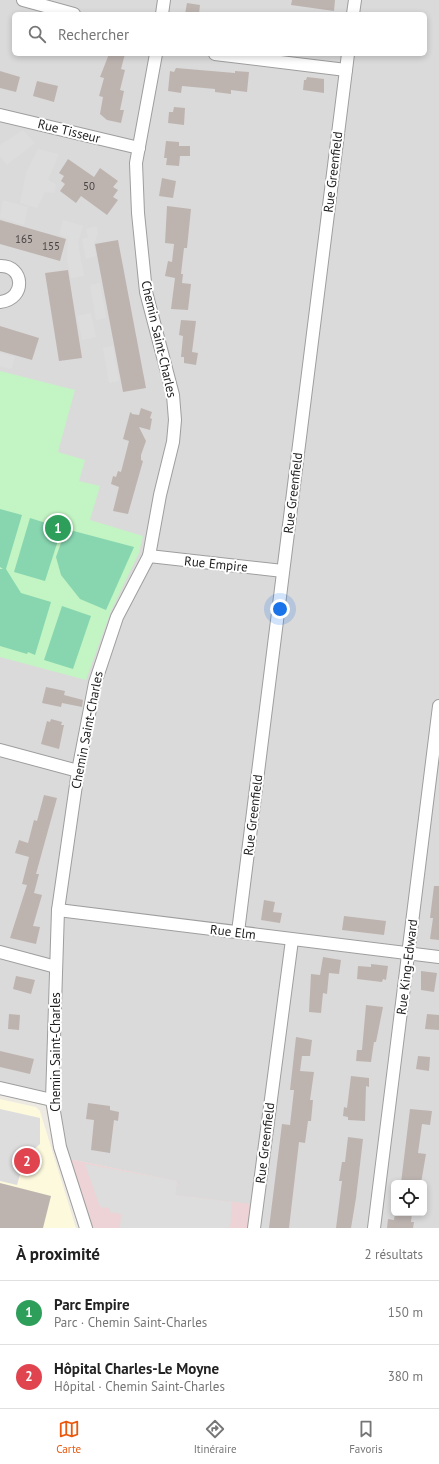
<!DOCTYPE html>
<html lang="fr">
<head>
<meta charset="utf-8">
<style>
  body { margin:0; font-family:"PT Sans",sans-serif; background:#f6f6f6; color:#222 }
  .controls { position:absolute; right:12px; bottom:12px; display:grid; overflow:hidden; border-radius:6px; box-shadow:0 2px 6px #0003 }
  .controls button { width:36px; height:36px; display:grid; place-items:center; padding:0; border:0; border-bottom:1px solid #e0e0e0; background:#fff; color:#222; font:20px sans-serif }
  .you { position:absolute; left:280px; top:609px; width:14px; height:14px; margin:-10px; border:3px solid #fff; border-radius:50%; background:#1a73e8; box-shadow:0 0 0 6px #1a73e833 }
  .badge { display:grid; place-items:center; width:26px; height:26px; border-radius:50%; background:#ea580c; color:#fff; font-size:13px; font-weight:700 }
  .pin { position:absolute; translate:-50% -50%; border:2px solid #fff; box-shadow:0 1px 4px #0006 }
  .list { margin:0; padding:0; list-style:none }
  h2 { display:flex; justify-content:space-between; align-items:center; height:52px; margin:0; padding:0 16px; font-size:17px }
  h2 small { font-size:13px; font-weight:400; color:#767676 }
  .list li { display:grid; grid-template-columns:26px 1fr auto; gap:12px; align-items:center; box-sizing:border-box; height:64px; padding:0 16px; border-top:1px solid #e0e0e0 }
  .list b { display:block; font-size:15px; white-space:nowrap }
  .list p { margin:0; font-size:13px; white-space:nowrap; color:#767676 }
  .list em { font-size:13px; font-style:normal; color:#767676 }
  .icon { flex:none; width:22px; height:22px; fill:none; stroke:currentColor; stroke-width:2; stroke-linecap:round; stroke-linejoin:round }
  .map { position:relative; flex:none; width:439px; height:1228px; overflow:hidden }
  .search { position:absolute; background:#fff; box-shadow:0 2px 6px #0003; left:12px; right:12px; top:12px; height:44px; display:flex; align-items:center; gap:10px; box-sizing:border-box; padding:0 14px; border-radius:6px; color:#767676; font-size:15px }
  .sheet { height:180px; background:#fff }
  nav { display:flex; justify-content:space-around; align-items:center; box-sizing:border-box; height:56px; border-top:1px solid #e0e0e0; background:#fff; font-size:11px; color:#767676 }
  nav a { display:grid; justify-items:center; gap:2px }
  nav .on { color:#ea580c }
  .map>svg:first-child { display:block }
  .residential { fill:#dbdada; fill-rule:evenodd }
  .commercial { fill:#edd3d5 }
  .education { fill:#fcf9dd }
  .park { fill:#c3f4c3 }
  .pitch { fill:#87d6b0 }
  .parking { fill:#ddd }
  .building { fill:#bdb4b0 }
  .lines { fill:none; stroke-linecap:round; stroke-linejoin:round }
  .minor-casing { stroke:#9e9e9e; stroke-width:14 }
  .minor { stroke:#fff; stroke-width:12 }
  .labels { text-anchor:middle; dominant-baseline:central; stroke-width:4; stroke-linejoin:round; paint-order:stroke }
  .number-label { font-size:11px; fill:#454342 }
  .street-label { font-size:13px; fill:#1d1d1d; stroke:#fff }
</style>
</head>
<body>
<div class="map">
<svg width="439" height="1228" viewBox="0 0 439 1228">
  <rect width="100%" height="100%" fill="#ede9e3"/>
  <!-- residential -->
  <path class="residential" d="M0 0H439V1228H248L175 1195 176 1181 69 1159 52 1100 0 1088ZM14 14H425V54H14ZM394 1183H424V1213H394Z"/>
  <!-- commercial -->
  <polygon class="commercial" points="69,1159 177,1181 175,1195 252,1204 248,1228 93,1228"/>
  <!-- education -->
  <polygon class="education" points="0,1099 36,1107 40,1111 76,1228 0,1228"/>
  <!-- park -->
  <polygon class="park" points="0,371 75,390 58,452 85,460 79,481 100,486 90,520 143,536 139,553 111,611 86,680 0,657"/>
  <!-- pitch -->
  <g class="pitch">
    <polygon points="0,509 22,515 6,569 21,593 51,602 35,655 28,652 27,654 0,646 0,569 3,569 0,567"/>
    <polygon points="30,518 62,528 45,581 14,572"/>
    <polygon points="66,529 134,547 106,610 80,599 61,575 56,557"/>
    <polygon points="62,606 91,616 73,669 44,660"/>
  </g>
  <!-- parking -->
  <g class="parking">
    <polygon points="23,130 35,143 7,165 0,156 0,145"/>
    <polygon points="38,149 59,154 48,180 56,184 54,193 45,192 37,208 20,203 26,173"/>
    <polygon points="3,200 28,207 24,225 0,218"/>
    <polygon points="63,220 83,226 78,243 84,276 71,278 67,259 68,238 59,235"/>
    <polygon points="97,226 98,234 94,243 96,256 86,259 82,239 88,237 86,229"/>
    <polygon points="100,283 106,318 96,320 90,285"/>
    <polygon points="91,313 96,337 82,340 77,316"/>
    <polygon points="113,346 119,381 109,383 103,348"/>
    <polygon points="0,353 15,357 11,369 0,366"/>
    <polygon points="0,1109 40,1118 40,1144 25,1157 17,1185 0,1181"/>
    <polygon points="85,1164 177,1181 175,1195 232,1202 230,1228 120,1228 121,1214 110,1212 110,1208 100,1207"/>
  </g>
  <!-- building -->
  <g class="building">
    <polygon points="292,0 335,0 334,11 291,5"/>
    <polygon points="187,3 200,5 199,14 185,14"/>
    <polygon points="109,54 125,54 121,69 125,70 120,90 124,91 120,110 124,110 121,123 107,120 100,114 103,97 99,96 104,78 100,77"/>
    <polygon points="176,68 235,73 235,71 249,72 247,92 231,90 231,94 215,92 215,89 182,86 181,93 168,91 170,71 174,72"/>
    <polygon points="0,71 20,77 16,92 0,88"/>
    <polygon points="307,77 324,79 324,93 303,90 304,80 306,80"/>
    <polygon points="37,81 58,86 54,102 33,96"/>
    <polygon points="174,107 185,108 184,125 168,123 169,112 173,112"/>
    <polygon points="166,141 179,142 179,146 190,146 190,156 180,156 179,166 166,165 167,158 164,158"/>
    <polygon points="68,159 94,177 100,168 118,181 113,187 118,190 113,197 118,200 107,215 81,196 76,203 60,191 65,184 61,181 64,176 59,173"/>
    <polygon points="162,178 176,181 173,198 159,196"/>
    <polygon points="167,206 191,209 187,248 184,248 181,274 183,274 182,283 191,284 188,310 171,309 175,278 165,276 168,261 172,262 174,244 165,243"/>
    <polygon points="0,220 66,239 60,261 0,244"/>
    <polygon points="118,240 146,388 123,392 95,244"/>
    <polygon points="68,270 82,358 59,361 45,273"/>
    <polygon points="181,320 196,321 192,352 198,353 196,365 184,363 184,357 181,357 183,336 179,335"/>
    <polygon points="0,326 39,338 32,360 0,351"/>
    <polygon points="141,408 152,412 150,418 152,419 150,430 139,427 146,441 141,455 141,460 143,461 128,514 113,511 119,487 111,484 113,476 116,477 118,471 121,472 129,441 123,439 130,413 131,412 132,414 139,415"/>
    <polygon points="46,687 65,691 64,695 83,700 82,707 62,703 61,707 42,703"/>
    <polygon points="51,719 62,722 61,725 64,725 59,749 41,744 47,721 50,722"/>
    <polygon points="44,795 57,798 36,874 39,874 34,893 42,895 33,926 40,927 36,944 10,938 27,885 22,884 29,857 15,853 19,840 28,843 34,820 37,821"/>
    <polygon points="434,886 439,886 439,940 430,939 433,918 430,918"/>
    <polygon points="264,900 275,902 273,912 282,913 280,923 261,920"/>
    <polygon points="344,916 386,921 384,935 342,930"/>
    <polygon points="323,957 341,960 339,974 329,973 327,994 323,993 321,1013 309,1012 311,974 320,975"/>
    <polygon points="371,964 388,966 386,980 383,979 382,982 357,979 358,966 371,967"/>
    <polygon points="421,971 437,973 434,992 421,990"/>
    <polygon points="16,976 35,980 31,994 13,989"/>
    <polygon points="366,1005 383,1007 376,1042 374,1042 371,1062 356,1061 357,1050 362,1050"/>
    <polygon points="9,1014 20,1015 19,1030 8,1029"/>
    <polygon points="427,1014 439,1015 439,1030 425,1029"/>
    <polygon points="296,1037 312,1040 310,1056 302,1056 300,1071 314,1072 310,1100 313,1100 311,1121 308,1121 305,1143 299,1142 289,1228 269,1228 282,1124 290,1125 294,1090 290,1090"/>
    <polygon points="0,1051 34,1059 30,1074 0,1067"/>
    <polygon points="418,1056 430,1057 429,1071 416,1069"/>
    <polygon points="351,1076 369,1078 369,1087 366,1086 365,1121 348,1120 348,1117 343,1116 344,1107 347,1108"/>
    <polygon points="88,1103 110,1106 110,1110 119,1112 118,1121 114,1120 110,1153 91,1150 94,1120 86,1119"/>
    <polygon points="410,1109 432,1111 430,1125 422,1124 418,1153 426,1154 421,1183 401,1183"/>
    <polygon points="348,1137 363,1139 356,1198 351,1228 336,1228 342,1181 339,1181 342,1162 345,1162"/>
    <polygon points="0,1183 51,1196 43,1228 0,1228"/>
    <polygon points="395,1213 412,1213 411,1222 414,1222 413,1228 387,1228 388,1219 394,1220"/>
  </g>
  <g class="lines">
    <!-- minor casing -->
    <g class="minor-casing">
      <g id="minor">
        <polyline points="23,0 74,14"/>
        <polyline points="162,14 164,0"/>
        <polyline points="353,14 355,0"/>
        <polyline points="215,54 346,70"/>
        <polyline points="0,115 139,148"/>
        <path d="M0 266C24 265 27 299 0 302"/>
        <polyline points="149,556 283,571"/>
        <polyline points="0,750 78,771"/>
        <polyline points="58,910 439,957"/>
        <polyline points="238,932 348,54"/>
        <polyline points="0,952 56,967"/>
        <polyline points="0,1088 52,1100"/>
        <polyline points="86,1228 60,1147 52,1100 58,910 78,771 95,683 117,617 149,556 160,495 173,442 175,420 173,395 146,292 138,213 136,163 156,54"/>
        <polyline points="254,1228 292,940"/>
        <polyline points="374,1228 439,706"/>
      </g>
    </g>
    <!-- minor -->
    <use href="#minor" class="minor"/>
  </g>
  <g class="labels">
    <!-- number labels -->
    <g class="number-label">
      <text x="89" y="186">50</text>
      <text x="24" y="239">165</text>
      <text x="51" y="246">155</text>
    </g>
    <!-- street labels -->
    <g class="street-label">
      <text transform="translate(69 131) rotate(14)">Rue Tisseur</text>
      <text transform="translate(333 172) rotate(-83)">Rue Greenfield</text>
      <text transform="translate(159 339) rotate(77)">Chemin Saint-Charles</text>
      <text transform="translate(293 493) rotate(-83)">Rue Greenfield</text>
      <text transform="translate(216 564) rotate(6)">Rue Empire</text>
      <text transform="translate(87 730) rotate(-79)">Chemin Saint-Charles</text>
      <text transform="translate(253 815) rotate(-83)">Rue Greenfield</text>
      <text transform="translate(233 932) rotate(7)">Rue Elm</text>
      <text transform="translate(407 967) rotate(-83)">Rue King-Edward</text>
      <text transform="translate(55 1052) rotate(-90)">Chemin Saint-Charles</text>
      <text transform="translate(265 1143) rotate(-83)">Rue Greenfield</text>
    </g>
  </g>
</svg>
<div class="controls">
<button><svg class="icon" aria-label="locate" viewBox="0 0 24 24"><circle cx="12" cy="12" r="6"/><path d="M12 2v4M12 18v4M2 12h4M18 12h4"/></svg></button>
</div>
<div class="you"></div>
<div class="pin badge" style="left:58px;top:528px;background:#2e9e5b">1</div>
<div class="pin badge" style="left:27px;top:1161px;background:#e0444e">2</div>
<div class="search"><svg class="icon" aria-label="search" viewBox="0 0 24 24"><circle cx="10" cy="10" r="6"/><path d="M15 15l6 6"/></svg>Rechercher</div>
</div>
<section class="sheet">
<h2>À proximité<small>2 résultats</small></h2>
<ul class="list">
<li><span class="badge" style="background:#2e9e5b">1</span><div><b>Parc Empire</b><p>Parc · Chemin Saint-Charles</p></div><em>150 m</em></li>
<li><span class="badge" style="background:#e0444e">2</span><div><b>Hôpital Charles-Le Moyne</b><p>Hôpital · Chemin Saint-Charles</p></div><em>380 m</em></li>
</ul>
</section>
<nav>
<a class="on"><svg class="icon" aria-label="map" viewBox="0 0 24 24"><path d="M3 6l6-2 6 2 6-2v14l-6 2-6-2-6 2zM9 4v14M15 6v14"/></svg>Carte</a>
<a><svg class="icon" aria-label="directions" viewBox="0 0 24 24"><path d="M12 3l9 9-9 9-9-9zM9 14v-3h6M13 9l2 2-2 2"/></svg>Itinéraire</a>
<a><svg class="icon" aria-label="saved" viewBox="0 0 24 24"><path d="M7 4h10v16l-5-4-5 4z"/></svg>Favoris</a>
</nav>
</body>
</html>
